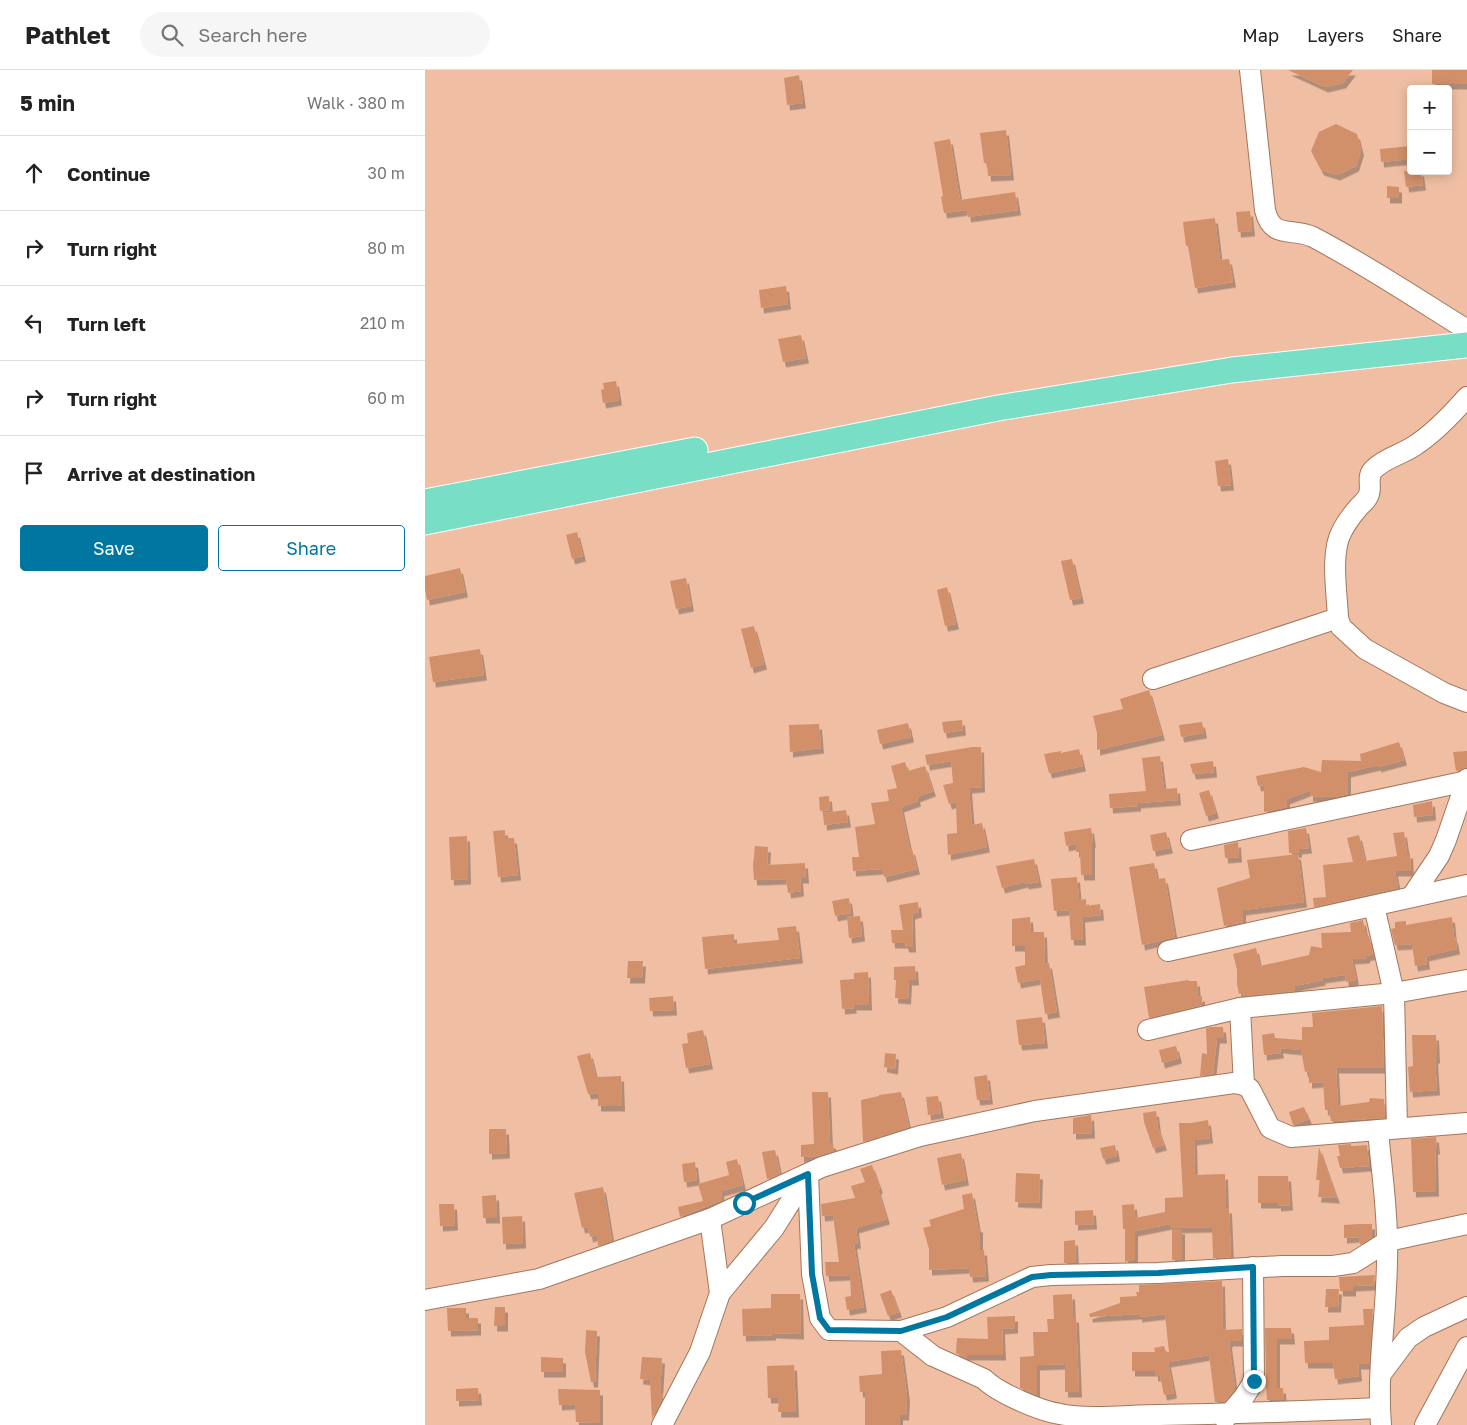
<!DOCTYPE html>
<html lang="en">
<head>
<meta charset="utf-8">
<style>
  body { margin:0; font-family:"Golos Text",sans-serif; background:#f6f6f6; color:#222 }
  .controls { position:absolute; right:15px; top:15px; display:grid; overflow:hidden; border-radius:5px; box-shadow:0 2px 12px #0003 }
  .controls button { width:45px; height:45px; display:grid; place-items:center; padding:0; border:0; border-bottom:1px solid #e0e0e0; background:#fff; color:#222; font:25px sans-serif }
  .stop { position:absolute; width:15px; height:15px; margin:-11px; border:4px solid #0077a0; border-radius:50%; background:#fff }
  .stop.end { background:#0077a0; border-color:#fff; box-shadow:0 1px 5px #0008 }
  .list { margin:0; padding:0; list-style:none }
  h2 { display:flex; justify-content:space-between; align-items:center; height:65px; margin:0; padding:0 20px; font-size:21px }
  h2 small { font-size:16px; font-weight:400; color:#767676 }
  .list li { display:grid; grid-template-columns:32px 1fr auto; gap:15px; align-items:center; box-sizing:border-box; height:75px; padding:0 20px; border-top:1px solid #e0e0e0 }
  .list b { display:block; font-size:19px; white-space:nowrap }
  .list em { font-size:16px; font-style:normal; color:#767676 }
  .actions { display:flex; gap:10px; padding:15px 20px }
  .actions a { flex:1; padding:11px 0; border:1px solid #0077a0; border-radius:5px; text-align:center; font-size:18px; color:#0077a0 }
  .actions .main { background:#0077a0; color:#fff }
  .icon { flex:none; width:28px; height:28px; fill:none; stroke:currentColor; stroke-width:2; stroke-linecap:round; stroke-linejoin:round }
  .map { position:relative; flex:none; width:1042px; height:1355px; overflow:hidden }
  header { display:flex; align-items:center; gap:30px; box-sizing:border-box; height:70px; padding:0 25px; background:#fff; border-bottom:1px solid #e0e0e0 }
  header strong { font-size:24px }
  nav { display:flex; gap:28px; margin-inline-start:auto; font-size:18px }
  .search { width:350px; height:45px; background:#f6f6f6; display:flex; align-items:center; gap:12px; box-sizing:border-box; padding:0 18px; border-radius:28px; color:#767676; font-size:19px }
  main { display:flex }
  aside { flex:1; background:#fff }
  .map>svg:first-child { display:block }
  .building { fill:#d2906a; filter:url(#shadow) }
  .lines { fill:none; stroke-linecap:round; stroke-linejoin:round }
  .minor-casing { stroke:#a3765c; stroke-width:22 }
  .major-casing { stroke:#fff; stroke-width:27 }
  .minor { stroke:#fff; stroke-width:20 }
  .major { stroke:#79dec6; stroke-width:25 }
  .route { stroke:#0077a0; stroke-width:6 }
</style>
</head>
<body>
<header>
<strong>Pathlet</strong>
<div class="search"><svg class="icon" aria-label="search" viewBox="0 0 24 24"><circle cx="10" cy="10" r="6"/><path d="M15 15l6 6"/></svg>Search here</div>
<nav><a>Map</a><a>Layers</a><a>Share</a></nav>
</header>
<main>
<aside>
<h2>5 min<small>Walk · 380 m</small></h2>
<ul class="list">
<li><svg class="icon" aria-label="ahead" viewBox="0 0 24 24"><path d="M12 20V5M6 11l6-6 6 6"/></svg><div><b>Continue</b></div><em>30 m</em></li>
<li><svg class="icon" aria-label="right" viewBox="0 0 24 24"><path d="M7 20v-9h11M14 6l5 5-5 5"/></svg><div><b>Turn right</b></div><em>80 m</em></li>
<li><svg class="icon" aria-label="left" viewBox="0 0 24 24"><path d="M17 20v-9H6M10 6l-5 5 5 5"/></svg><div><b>Turn left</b></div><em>210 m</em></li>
<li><svg class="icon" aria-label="right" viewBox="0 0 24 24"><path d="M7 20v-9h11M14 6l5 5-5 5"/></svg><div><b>Turn right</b></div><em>60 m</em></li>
<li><svg class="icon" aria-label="arrive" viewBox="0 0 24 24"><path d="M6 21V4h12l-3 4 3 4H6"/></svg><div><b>Arrive at destination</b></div></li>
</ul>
<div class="actions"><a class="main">Save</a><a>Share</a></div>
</aside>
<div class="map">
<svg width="1042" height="1355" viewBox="0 0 1042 1355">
  <defs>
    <filter id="shadow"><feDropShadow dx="3" dy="5.5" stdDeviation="0" flood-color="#0004"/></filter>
  </defs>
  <rect width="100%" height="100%" fill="#f0bfa3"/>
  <!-- building -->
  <g class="building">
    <polygon points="863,0 928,0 918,13 900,17"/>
    <rect x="1007" y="0" width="35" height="14"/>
    <polygon points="374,5 378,33 362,35 359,8"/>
    <polygon points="911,54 932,64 936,80 931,96 912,105 896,100 886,81 894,62"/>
    <polygon points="581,60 586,105 563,106 562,93 559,93 555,63"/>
    <polygon points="525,69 535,130 590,122 593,140 543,147 542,140 519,143 516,127 518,126 509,72"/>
    <polygon points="986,76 986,89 956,92 955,79"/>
    <polygon points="979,101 996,101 998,115 981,117"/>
    <polygon points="962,116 974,117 974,128 962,128"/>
    <polygon points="825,141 827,161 813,162 811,142"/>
    <polygon points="790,148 795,190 804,189 808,212 770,218 763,176 761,176 758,152"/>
    <polygon points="361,216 363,234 336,238 334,220"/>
    <polygon points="376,265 381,288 358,292 353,269"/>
    <polygon points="191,311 194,330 178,333 176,320 179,319 178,313"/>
    <polygon points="803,389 806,415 793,416 790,391"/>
    <polygon points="152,462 158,486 147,489 141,465"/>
    <polygon points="647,489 656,528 645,530 636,491"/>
    <polygon points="35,498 40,522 2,530 0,519 0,506"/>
    <polygon points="261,508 266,536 251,539 245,511"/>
    <polygon points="522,517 531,554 520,556 512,520"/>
    <polygon points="329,556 339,594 326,598 316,559"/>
    <polygon points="55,579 59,605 8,612 4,587"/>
    <polygon points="724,620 737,665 672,680 672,663 668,646 698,639 695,629"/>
    <polygon points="537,650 538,660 519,663 517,652"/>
    <polygon points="777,652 779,663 756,667 754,655"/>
    <polygon points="483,653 486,667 455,674 452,660"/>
    <polygon points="394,654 396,678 365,682 364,655"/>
    <polygon points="974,672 979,690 953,697 953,695 923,702 923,724 910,727 885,726 885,720 862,729 862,737 839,742 839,715 833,716 831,706 879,697 896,702 897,690 936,691 935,684"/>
    <polygon points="547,677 556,677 557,717 544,718 547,755 557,753 562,777 523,785 522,764 532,763 531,732 524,734 518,715 528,713 526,691 502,695 500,685"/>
    <polygon points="654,679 658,696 624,703 619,684 636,681 636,683"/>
    <polygon points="1042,681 1042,697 1031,701 1028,682"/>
    <polygon points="735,686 739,719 752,718 753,730 713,733 713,736 685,738 684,724 721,721 717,688"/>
    <polygon points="788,691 789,702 768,704 765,694"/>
    <polygon points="480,692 483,701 500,696 508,721 492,727 493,731 476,737 485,780 487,779 492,799 459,807 457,799 428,801 427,787 434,787 430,757 450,754 446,733 464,731 462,720 472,718 466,696"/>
    <polygon points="784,720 791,743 781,746 774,723"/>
    <polygon points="404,726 405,740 395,741 394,727"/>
    <polygon points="1007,731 1008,745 989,747 988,735"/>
    <polygon points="421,740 423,752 399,755 398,743"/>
    <polygon points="666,758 668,772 667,772 667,805 656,805 655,782 651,782 651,774 641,776 639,762"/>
    <polygon points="881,758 884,778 874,779 874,782 864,783 863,761"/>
    <polygon points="80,760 80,768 89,768 93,805 73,807 68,761"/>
    <polygon points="741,762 745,778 728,781 725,765"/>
    <polygon points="979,762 982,783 985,783 986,801 970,801 973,818 889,837 888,828 901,827 898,795 928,792 922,768 934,765 940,791 972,786 968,763"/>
    <polygon points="42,766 43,809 26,810 24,767"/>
    <polygon points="813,772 814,787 800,788 799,775"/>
    <polygon points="330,776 343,777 342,795 380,793 381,808 375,808 376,821 363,823 361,809 329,810 328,795"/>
    <polygon points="873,784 879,832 818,840 818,852 799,856 792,818 825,808 822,790"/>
    <polygon points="609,789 614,812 601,814 600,812 577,818 571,796"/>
    <polygon points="729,793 732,809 740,808 750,867 717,875 704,797"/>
    <polygon points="652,807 654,830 661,829 661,836 675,834 676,845 657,847 658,870 646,870 644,840 629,841 626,809"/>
    <polygon points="424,828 426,843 410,846 407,831"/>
    <polygon points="493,832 494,842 487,844 488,877 481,877 480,873 467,873 466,860 478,860 474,835"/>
    <polygon points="435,846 437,866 424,868 422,847"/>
    <polygon points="605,847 606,862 619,862 620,894 624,893 632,942 620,944 615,909 593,913 590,897 600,895 600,876 587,876 587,849"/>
    <polygon points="1027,847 1029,868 1030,867 1032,879 1001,886 1002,894 990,896 987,874 970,875 966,859 970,858 970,852 981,851 981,855"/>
    <polygon points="938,850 941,867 944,866 948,884 942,886 942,888 927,889 931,910 921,912 920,905 897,908 898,910 870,916 870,921 819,926 818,923 814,924 812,914 812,900 808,884 831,878 835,896 884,885 886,876 897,878 896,863 926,862 925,853"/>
    <polygon points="371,856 375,888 280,899 277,867 309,864 309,874 354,870 352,858"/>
    <polygon points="203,891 218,891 217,908 202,908"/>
    <polygon points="490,896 491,910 484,910 483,929 470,928 471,910 469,910 469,897"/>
    <polygon points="443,902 444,935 428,935 429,938 417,939 415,910 429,909 429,903"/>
    <polygon points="763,910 764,911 772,911 773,927 777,926 777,935 724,948 719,917"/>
    <polygon points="248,926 249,940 225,941 224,928"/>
    <polygon points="957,936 959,998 911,998 913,1036 944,1032 945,1028 959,1029 960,1048 906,1051 904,1040 900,1040 898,1012 884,1013 884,1001 880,1002 876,980 855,978 856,983 839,985 837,965 849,963 850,968 877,970 877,957 888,957 887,943"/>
    <polygon points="617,947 620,973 594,975 591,950"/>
    <polygon points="786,957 798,957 799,968 792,968 788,1004 775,1006 777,983 782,984 781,958"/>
    <polygon points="278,960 285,994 261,998 257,974 263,973 262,963"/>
    <polygon points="987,965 1011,965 1012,988 1010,988 1012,1020 985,1022 983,997 988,996"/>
    <polygon points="751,976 754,988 737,993 734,980"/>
    <polygon points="165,983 171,1007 196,1006 197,1036 173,1036 173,1023 163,1024 152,986"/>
    <polygon points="460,983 471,984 470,999 459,997"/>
    <polygon points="562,1005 565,1029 552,1030 549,1007"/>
    <polygon points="387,1022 403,1022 405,1073 408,1073 409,1081 392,1086 376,1087 376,1075 389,1074"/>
    <polygon points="476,1022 484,1057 438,1072 436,1030 454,1026 454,1025"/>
    <polygon points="513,1026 516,1043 503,1045 501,1027"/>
    <polygon points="879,1037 884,1049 868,1055 864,1042"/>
    <polygon points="731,1041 733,1058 739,1075 728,1078 719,1052 718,1043"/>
    <polygon points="666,1045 667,1063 648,1064 648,1048"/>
    <polygon points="783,1050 785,1068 769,1070 770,1105 800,1104 801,1138 804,1138 806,1187 788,1188 787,1157 745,1158 745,1154 710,1161 710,1189 700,1192 700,1159 698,1159 697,1135 709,1134 710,1148 740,1142 740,1128 758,1127 754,1053 766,1053"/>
    <polygon points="64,1059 81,1059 82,1083 64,1084"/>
    <polygon points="1011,1067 1012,1079 1010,1079 1011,1121 988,1122 986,1069"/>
    <polygon points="926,1074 926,1076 942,1075 944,1096 915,1098 912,1086 915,1086 913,1075"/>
    <polygon points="690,1075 692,1086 678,1089 675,1078"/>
    <polygon points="894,1077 903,1103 912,1128 893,1127 895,1110 891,1110"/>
    <polygon points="350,1080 355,1104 342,1109 337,1082"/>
    <polygon points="536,1083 541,1110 517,1115 512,1088"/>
    <polygon points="312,1089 318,1115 296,1121 297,1130 255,1147 253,1137 278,1131 273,1114 304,1105 301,1092"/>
    <polygon points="270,1092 272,1110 259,1112 257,1094"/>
    <polygon points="447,1095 455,1118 453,1119 462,1149 431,1158 433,1173 429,1174 439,1237 422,1240 420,1227 426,1226 425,1205 401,1206 400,1192 414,1192 408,1145 397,1146 396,1134 430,1128 426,1116 440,1112 435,1099"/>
    <polygon points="591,1103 615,1104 614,1133 590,1132"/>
    <polygon points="833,1106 863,1106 865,1135 853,1136 853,1133 833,1133"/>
    <polygon points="178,1117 187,1171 173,1176 172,1165 165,1167 163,1157 157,1158 149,1123"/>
    <polygon points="547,1123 553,1157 555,1157 555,1180 559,1180 561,1206 545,1207 544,1198 504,1200 504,1179 498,1158 506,1156 504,1150 539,1139 537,1125"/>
    <polygon points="71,1125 72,1148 58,1148 57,1126"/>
    <polygon points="14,1134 29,1134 30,1155 15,1156"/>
    <polygon points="668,1140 669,1154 650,1155 650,1141"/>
    <polygon points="97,1146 98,1173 78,1174 77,1147"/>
    <polygon points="934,1154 947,1154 947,1167 935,1175 934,1167 919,1168 919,1155"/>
    <rect x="747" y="1159" width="10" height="31"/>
    <polygon points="650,1170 651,1193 639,1193 639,1171"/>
    <polygon points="950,1205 949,1215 928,1216 928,1221 915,1221 914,1207"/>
    <polygon points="797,1211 798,1260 817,1259 817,1271 805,1271 804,1273 810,1319 799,1332 790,1332 784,1285 743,1292 749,1323 739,1325 735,1306 730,1306 730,1301 707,1301 707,1282 730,1282 729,1278 739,1276 741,1282 744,1282 740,1244 714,1247 714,1244 665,1247 664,1244 695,1233 695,1227 712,1226 711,1222 714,1222 714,1215"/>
    <polygon points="901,1219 914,1219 913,1237 900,1237"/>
    <polygon points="466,1220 474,1242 463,1246 455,1224"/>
    <polygon points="346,1224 375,1224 376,1264 348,1263 348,1265 318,1266 317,1239 346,1238"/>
    <polygon points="647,1224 648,1247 651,1247 654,1322 640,1322 640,1294 612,1295 612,1325 595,1318 595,1287 609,1286 608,1262 623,1262 622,1249 629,1249 628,1225"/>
    <polygon points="70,1237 80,1237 80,1256 69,1256"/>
    <polygon points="22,1238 41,1238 41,1248 53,1248 53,1260 23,1261"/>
    <polygon points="938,1239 948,1239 944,1294 933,1294 934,1306 910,1309 908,1293 880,1293 879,1271 904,1270 904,1257 939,1255"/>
    <polygon points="590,1246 590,1258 577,1259 578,1285 542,1285 542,1288 531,1283 532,1268 563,1269 562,1247"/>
    <polygon points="840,1258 866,1258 867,1269 852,1269 852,1318 858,1318 859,1330 842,1330 841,1316 839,1316 841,1311"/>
    <polygon points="161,1260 172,1261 170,1312 166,1312 160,1282"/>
    <polygon points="476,1280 482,1326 481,1345 475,1345 475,1355 440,1355 440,1322 435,1322 434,1306 457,1304 456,1281"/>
    <polygon points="116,1287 138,1288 138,1302 116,1302"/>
    <polygon points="217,1287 237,1288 235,1323 238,1323 238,1327 227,1349 225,1310 215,1309"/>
    <polygon points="369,1295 371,1342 353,1342 354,1328 343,1328 342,1296"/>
    <polygon points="53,1318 54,1330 31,1331 31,1319"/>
    <polygon points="133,1319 175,1320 175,1353 151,1352 150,1334 134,1335"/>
  </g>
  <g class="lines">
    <!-- minor casing -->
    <g class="minor-casing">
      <g id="minor">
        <path d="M825 0 840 140C847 170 867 157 888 167 940 194 989 227 1039 258"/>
        <path d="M1042 327C1028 343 1010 362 992 374 979 384 961 387 949 399 941 406 947 415 944 424 942 431 937 433 933 438 927 445 921 453 917 461 905 482 912 523 913 548L916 557 940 579 1019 623 1042 632"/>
        <polyline points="728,609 913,548"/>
        <polyline points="766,770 1042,711"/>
        <polyline points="987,826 1014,786 1021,770 1042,709"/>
        <polyline points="949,836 969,923 972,1058"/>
        <polyline points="743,881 1042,815"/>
        <polyline points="815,938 819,1015"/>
        <polyline points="723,960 815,938 969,923 1042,910"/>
        <path d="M953 1060C956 1097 962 1134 962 1171 964 1232 951 1294 956 1355"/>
        <polyline points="383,1104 387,1204 395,1248 404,1260 476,1261 522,1247 607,1207 626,1205 733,1203 857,1196 908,1196 928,1193 963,1171 1042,1154"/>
        <polyline points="285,1149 295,1223"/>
        <polyline points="0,1230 114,1209 285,1149 397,1097 495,1066 610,1041 809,1013 819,1015 825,1019 845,1058 866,1067 1042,1053"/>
        <path d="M476 1261 508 1286 559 1309C573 1323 615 1341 635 1344 665 1350 703 1345 734 1345 807 1344 881 1341 955 1338"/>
        <polyline points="956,1304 983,1268 999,1257 1042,1237"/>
        <polyline points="800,1349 819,1327 829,1311 828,1197"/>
        <polyline points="237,1355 275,1282 295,1223 349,1158 383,1104"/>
        <polyline points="1000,1355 1042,1277"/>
      </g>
    </g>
    <!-- major casing -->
    <g class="major-casing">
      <g id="major">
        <polyline points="0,432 270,380"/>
        <polyline points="0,452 573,338 807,300 1042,275"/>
      </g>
    </g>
    <!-- minor -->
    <use href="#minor" class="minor"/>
    <!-- major -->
    <use href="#major" class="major"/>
  </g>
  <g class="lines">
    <!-- route -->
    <polyline class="route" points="319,1133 383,1104 387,1204 395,1248 404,1260 476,1261 522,1247 607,1207 626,1205 733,1203 828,1197 829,1311"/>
  </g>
</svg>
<div class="controls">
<button>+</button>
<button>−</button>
</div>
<div class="stop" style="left:319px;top:1133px"></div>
<div class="stop end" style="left:829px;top:1311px"></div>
</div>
</main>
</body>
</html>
